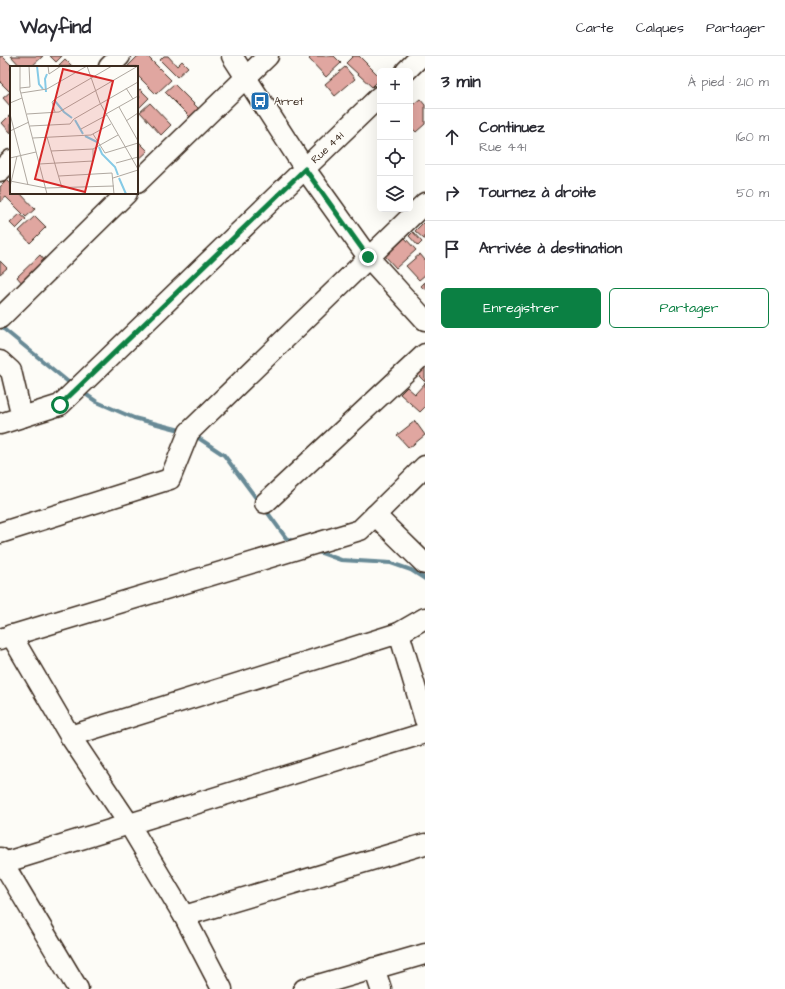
<!DOCTYPE html>
<html lang="fr">
<head>
<meta charset="utf-8">
<style>
  body { margin:0; font-family:"Architects Daughter",sans-serif; background:#f7f7f7; color:#2b2b33 }
  .controls { position:absolute; right:12px; top:12px; display:grid; overflow:hidden; border-radius:6px; box-shadow:0 4px 16px #0002 }
  .controls button { width:36px; height:36px; display:grid; place-items:center; padding:0; border:0; border-bottom:1px solid #e1e1e2; background:#fff; color:#2b2b33; font:20px sans-serif }
  .stop { position:absolute; width:12px; height:12px; margin:-9px; border:3px solid #0b8043; border-radius:50%; background:#fff }
  .stop.end { background:#0b8043; border-color:#fff; box-shadow:0 1px 4px #0008 }
  .list { margin:0; padding:0; list-style:none }
  h2 { display:flex; justify-content:space-between; align-items:center; height:52px; margin:0; padding:0 16px; font-size:17px }
  h2 small { font-size:13px; font-weight:400; color:#7c7c81 }
  .list li { display:grid; grid-template-columns:26px 1fr auto; gap:12px; align-items:center; box-sizing:border-box; height:56px; padding:0 16px; border-top:1px solid #e1e1e2 }
  .list b { display:block; font-size:15px; white-space:nowrap }
  .list p { margin:0; font-size:13px; white-space:nowrap; color:#7c7c81 }
  .list em { font-size:13px; font-style:normal; color:#7c7c81 }
  .actions { display:flex; gap:8px; padding:12px 16px }
  .actions a { flex:1; padding:9px 0; border:1px solid #0b8043; border-radius:6px; text-align:center; font-size:14px; color:#0b8043 }
  .actions .main { background:#0b8043; color:#fff }
  .icon { flex:none; width:22px; height:22px; fill:none; stroke:currentColor; stroke-width:2; stroke-linecap:round; stroke-linejoin:round }
  .map { position:relative; flex:none; width:425px; height:933px; overflow:hidden }
  header { display:flex; align-items:center; gap:24px; box-sizing:border-box; height:56px; padding:0 20px; background:#fff; border-bottom:1px solid #e1e1e2 }
  header strong { font-size:19px }
  nav { display:flex; gap:22px; margin-inline-start:auto; font-size:14px }
  main { display:flex }
  aside { flex:1; background:#fff }
  .map>svg:first-child { display:block }
  .lines { fill:none; stroke-linecap:round; stroke-linejoin:round }
  .stream { stroke:#678a96; stroke-width:4 }
  .building { fill:#e0a6a0; stroke:#3b2a1e }
  .minor-casing { stroke:#3b2a1e; stroke-width:23 }
  .minor { stroke:#fdfcf7; stroke-width:20 }
  .route { stroke:#0b8043; stroke-width:5 }
  .labels { text-anchor:middle; dominant-baseline:central; stroke-width:3.5; stroke-linejoin:round; paint-order:stroke }
  .poi-label { font-size:11px; fill:#3b2a1e; stroke:#fdfcf7; text-anchor:start }
  .street-label { font-size:11px; fill:#3b2a1e; stroke:#fdfcf7 }
  .inset-river { fill:none; stroke:#85cae6; stroke-width:2 }
  .inset-road { fill:none; stroke:#afa8a0; stroke-width:1 }
  .view { fill:#d62828; fill-opacity:0.15; stroke:#d62828; stroke-width:2 }
  .inset-edge { fill:none; stroke:#3b2a1e; stroke-width:2 }
</style>
</head>
<body>
<header>
<strong>Wayfind</strong>
<nav><a>Carte</a><a>Calques</a><a>Partager</a></nav>
</header>
<main>
<div class="map">
<svg width="425" height="933" viewBox="0 0 425 933">
  <rect width="100%" height="100%" fill="#fdfcf7"/>
  <filter id="ink" filterUnits="userSpaceOnUse"><feTurbulence type="fractalNoise" baseFrequency=".025" numOctaves="2"/><feDisplacementMap in="SourceGraphic" scale="8" xChannelSelector="R" yChannelSelector="G"/><feConvolveMatrix kernelMatrix="1 2 1 2 8 2 1 2 1" color-interpolation-filters="sRGB"/></filter>
  <g filter="url(#ink)">
    <g class="lines">
      <!-- stream -->
      <g class="stream">
        <polyline points="0,270 72,329"/>
        <polyline points="81,335 97,346 134,362 184,375"/>
        <polyline points="194,379 224,399 259,446"/>
        <polyline points="265,453 286,482 295,486"/>
        <polyline points="316,495 341,504 391,507 411,514 425,523"/>
      </g>
    </g>
    <!-- building -->
    <g class="building">
      <polygon points="0,0 2,0 13,11 11,11 11,33 9,35 0,26"/>
      <polygon points="11,0 43,0 31,11 21,11"/>
      <polygon points="50,0 62,0 56,6"/>
      <polygon points="138,0 147,0 171,24 156,38 137,19 137,11 129,11 128,10"/>
      <polygon points="164,0 168,0 177,10 182,5 188,11 177,21 160,4"/>
      <polygon points="312,0 334,0 341,7 326,21 309,3"/>
      <polygon points="353,0 359,0 380,21 380,23 372,31 346,7"/>
      <polygon points="65,3 73,11 61,11 59,9"/>
      <polygon points="345,11 355,23 335,40 325,28"/>
      <polygon points="174,28 202,56 194,65 165,36"/>
      <polygon points="140,33 149,42 137,54 137,44 140,41 137,39 137,36"/>
      <polygon points="10,36 11,37 11,51 3,42"/>
      <polygon points="420,43 425,49 425,68 416,76 410,70 410,51"/>
      <polygon points="150,47 171,69 161,79 140,56"/>
      <polygon points="11,58 11,77 2,67"/>
      <polygon points="137,84 148,95 137,105"/>
      <polygon points="7,124 11,128 11,137 20,137 35,153 26,161 6,141 0,146 0,131"/>
      <polygon points="20,158 26,163 16,173 10,167"/>
      <polygon points="35,160 46,171 30,187 19,175"/>
      <polygon points="425,165 425,183 424,183 415,175"/>
      <polygon points="413,176 422,186 418,190 409,180"/>
      <polygon points="405,182 416,194 396,212 385,200"/>
      <polygon points="420,198 425,204 425,219 419,224 406,210"/>
      <polygon points="40,199 46,206 23,228 17,221"/>
      <polygon points="0,205 7,212 0,218"/>
      <polygon points="425,226 425,234 421,230"/>
      <polygon points="425,311 425,326 418,319"/>
      <polygon points="425,327 425,351 420,356 400,338 407,331 415,338"/>
      <polygon points="415,365 425,379 409,392 397,379"/>
    </g>
    <g class="lines">
      <!-- minor casing -->
      <g class="minor-casing">
        <g id="minor">
          <polyline points="232,0 305,113 368,201 425,264"/>
          <polyline points="109,11 120,0"/>
          <polyline points="406,15 421,0"/>
          <polyline points="0,115 11,104"/>
          <polyline points="137,127 268,0"/>
          <polyline points="0,262 127,137"/>
          <polyline points="0,305 11,315 22,361"/>
          <path id="s1" d="M0 368 60 349 380 40"/>
          <polyline points="265,447 425,298"/>
          <polyline points="375,459 425,508"/>
          <polyline points="0,477 170,423 189,376 425,147"/>
          <polyline points="399,577 425,664"/>
          <polyline points="11,579 70,680 129,768 184,860 222,933"/>
          <polyline points="0,583 360,474 425,410"/>
          <polyline points="70,680 399,577 425,562"/>
          <polyline points="0,802 78,933"/>
          <polyline points="3,807 425,677"/>
          <polyline points="184,860 425,788"/>
          <polyline points="374,912 381,933"/>
          <polyline points="304,933 425,898"/>
        </g>
      </g>
      <!-- minor -->
      <use href="#minor" class="minor"/>
    </g>
  </g>
  <g class="lines" filter="url(#ink)">
    <!-- route -->
    <polyline class="route" points="60,349 305,113 368,201"/>
  </g>
  <!-- icons -->
  <defs>
    <g id="bus-square" transform="scale(1)"><rect x="-9" y="-9" width="18" height="18" rx="4" fill="#1f6fb2" stroke="#fdfcf7"/><path d="M-5-6H5V4H4V6H2V4H-2V6H-4V4H-5ZM-3.5-4V0h7V-4ZM-3.5 1.2v1.5H-2V1.2ZM2 1.2v1.5H3.5V1.2Z" fill="#fff"/></g>
  </defs>
  <g fill-rule="evenodd">
    <use href="#bus-square" x="260" y="45"/>
  </g>
  <g class="labels">
    <!-- poi labels -->
    <g class="poi-label">
      <text x="274" y="45">Arret</text>
    </g>
    <!-- street labels -->
    <g class="street-label">
      <text stroke="none"><textPath href="#s1" startOffset="434">Rue 441</textPath></text>
    </g>
  </g>
  <!-- overview -->
  <g transform="translate(10 10)">
    <rect width="128" height="128" fill="#fdfcf7"/>
    <path class="inset-river" d="M27 0 29 18 33 23M36 26 35 13 37 8M45 35 54 46 62 52M65 54 73 68M75 70 87 76M89 81 92 88 105 101 108 109M109 112 116 128"/>
    <path class="inset-road" d="M10 0V24L37 128M38 0 39 8 51 0M77 0 90 37 128 103M10 22 20 21 19 0M116 22 123 33M11 27 37 23 77 0M0 37 12 32M109 41 128 75M45 46 42 36 45 33 102 0M0 48 18 119M17 48 49 46 128 0M96 48 128 30M116 55 128 47M20 60 60 58 64 53 128 16M71 63 97 49M0 65 19 56M83 68 95 87 128 77M37 71 52 122M23 72 81 69 101 58M41 85 83 83 108 69M0 92 26 86M106 97 128 91M29 98 83 95V83M49 110 102 107 104 128M103 112 128 104M0 115 36 122 104 120M0 121 7 90"/>
    <path class="view" d="M53 3 103 15 75 126 25 113Z"/>
    <rect width="128" height="128" class="inset-edge"/>
  </g>
</svg>
<div class="controls">
<button>+</button>
<button>−</button>
<button><svg class="icon" aria-label="locate" viewBox="0 0 24 24"><circle cx="12" cy="12" r="6"/><path d="M12 2v4M12 18v4M2 12h4M18 12h4"/></svg></button>
<button><svg class="icon" aria-label="layers" viewBox="0 0 24 24"><path d="M12 4l9 5-9 5-9-5zM3 14l9 5 9-5"/></svg></button>
</div>
<div class="stop" style="left:60px;top:349px"></div>
<div class="stop end" style="left:368px;top:201px"></div>
</div>
<aside>
<h2>3 min<small>À pied · 210 m</small></h2>
<ul class="list">
<li><svg class="icon" aria-label="ahead" viewBox="0 0 24 24"><path d="M12 20V5M6 11l6-6 6 6"/></svg><div><b>Continuez</b><p>Rue 441</p></div><em>160 m</em></li>
<li><svg class="icon" aria-label="right" viewBox="0 0 24 24"><path d="M7 20v-9h11M14 6l5 5-5 5"/></svg><div><b>Tournez à droite</b></div><em>50 m</em></li>
<li><svg class="icon" aria-label="arrive" viewBox="0 0 24 24"><path d="M6 21V4h12l-3 4 3 4H6"/></svg><div><b>Arrivée à destination</b></div></li>
</ul>
<div class="actions"><a class="main">Enregistrer</a><a>Partager</a></div>
</aside>
</main>
</body>
</html>
